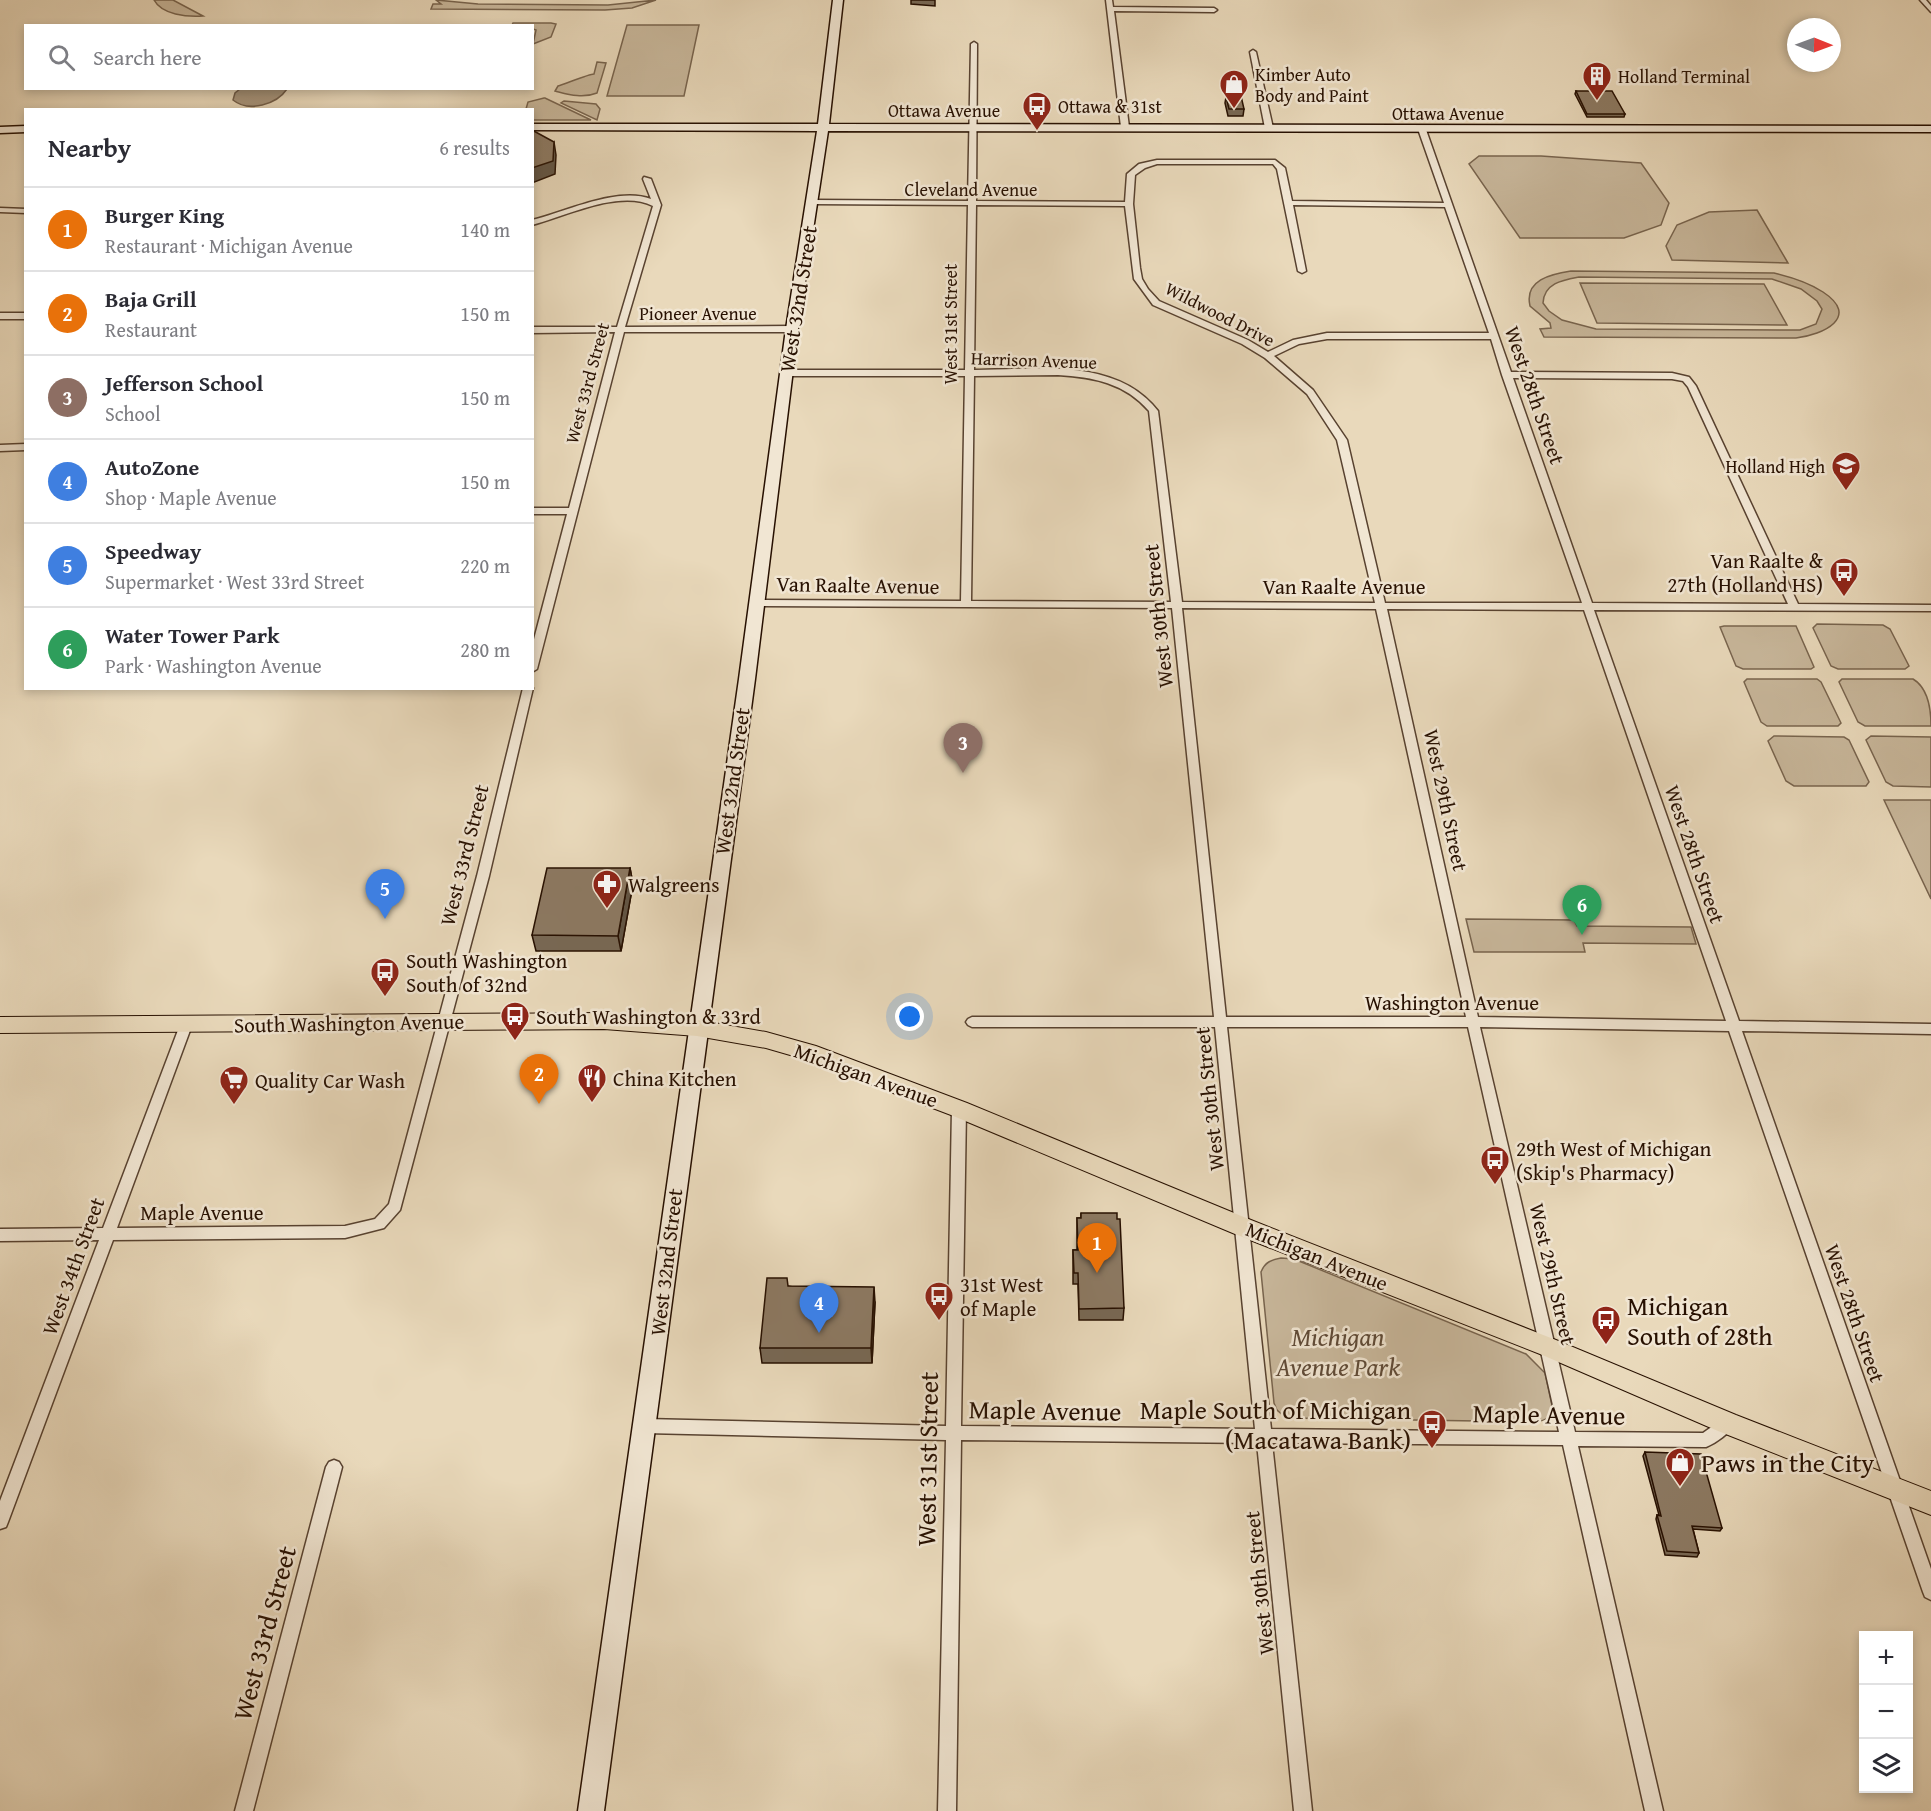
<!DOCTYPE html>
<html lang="en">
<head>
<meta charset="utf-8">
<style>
  body { margin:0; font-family:"Gentium Book Plus",serif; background:#f2f2f3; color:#2b2b33 }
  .controls { position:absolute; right:18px; bottom:18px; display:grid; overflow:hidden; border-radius:0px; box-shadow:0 3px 9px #0003 }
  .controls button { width:54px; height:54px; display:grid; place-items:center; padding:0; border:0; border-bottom:2px solid #e1e1e2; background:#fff; color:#2b2b33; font:30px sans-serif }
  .compass { position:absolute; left:1787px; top:18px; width:54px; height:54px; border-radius:50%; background:#fff; box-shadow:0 3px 9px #0003; rotate:91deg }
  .you { position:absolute; left:910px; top:1017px; width:21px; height:21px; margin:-15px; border:4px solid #fff; border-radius:50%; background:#1a73e8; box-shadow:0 0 0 9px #1a73e833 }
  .badge { display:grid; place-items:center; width:39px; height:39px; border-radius:50%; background:#7c3aed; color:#fff; font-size:20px; font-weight:700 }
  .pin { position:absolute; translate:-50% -50px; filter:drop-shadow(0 2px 3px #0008) }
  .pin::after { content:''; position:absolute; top:32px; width:21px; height:18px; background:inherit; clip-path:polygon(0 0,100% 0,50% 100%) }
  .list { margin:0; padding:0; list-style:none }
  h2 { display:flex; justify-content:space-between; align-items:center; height:78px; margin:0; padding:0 24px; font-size:26px }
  h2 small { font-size:20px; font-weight:400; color:#7c7c81 }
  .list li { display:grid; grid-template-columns:39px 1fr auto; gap:18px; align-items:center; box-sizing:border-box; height:84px; padding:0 24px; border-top:2px solid #e1e1e2 }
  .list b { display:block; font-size:22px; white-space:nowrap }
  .list p { margin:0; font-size:20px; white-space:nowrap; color:#7c7c81 }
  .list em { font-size:20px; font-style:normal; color:#7c7c81 }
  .icon { flex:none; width:33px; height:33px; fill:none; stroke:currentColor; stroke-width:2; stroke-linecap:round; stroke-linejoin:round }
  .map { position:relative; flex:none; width:1931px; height:1811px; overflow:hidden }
  .search { position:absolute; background:#fff; box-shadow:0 3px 9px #0003; left:24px; top:24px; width:510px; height:66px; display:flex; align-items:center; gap:15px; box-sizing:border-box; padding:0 21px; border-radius:0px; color:#7c7c81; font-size:22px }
  .panel { position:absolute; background:#fff; box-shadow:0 3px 9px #0003; left:24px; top:108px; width:510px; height:582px; border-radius:0px }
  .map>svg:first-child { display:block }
  .green { fill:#c8b79b; stroke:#78644e; stroke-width:1.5; fill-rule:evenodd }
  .water { fill:#a7957c; stroke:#74604b; stroke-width:1.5 }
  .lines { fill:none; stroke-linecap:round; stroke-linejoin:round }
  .street-casing { stroke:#584230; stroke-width:3 }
  .secondary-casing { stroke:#271001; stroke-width:3 }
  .primary-casing { stroke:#271001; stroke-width:2 }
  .street { fill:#f1e6d3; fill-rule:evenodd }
  .secondary { fill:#f1e6d3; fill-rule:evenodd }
  .primary { fill:#e9d9bb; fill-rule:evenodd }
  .wall { fill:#786854; stroke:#271001; stroke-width:1.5 }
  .shaded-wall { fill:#625545; stroke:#271001; stroke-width:1.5 }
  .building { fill:#8c7962; stroke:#271001; stroke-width:1.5 }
  .labels { text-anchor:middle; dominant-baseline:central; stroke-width:5; stroke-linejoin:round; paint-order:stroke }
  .far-poi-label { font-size:18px; fill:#271001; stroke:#f1e6d3; text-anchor:start }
  .far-street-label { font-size:18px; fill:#271001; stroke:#f1e6d3 }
  .street-label { font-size:21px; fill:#271001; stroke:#f1e6d3 }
  .poi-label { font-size:21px; fill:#271001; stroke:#f1e6d3; text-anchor:start }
  .near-poi-label { font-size:26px; fill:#271001; stroke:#f1e6d3; text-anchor:start }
  .near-park-label { font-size:26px; font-style:italic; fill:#5f4a37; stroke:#f1e6d3 }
  .near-street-label { font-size:26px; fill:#271001; stroke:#f1e6d3 }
</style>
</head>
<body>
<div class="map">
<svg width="1931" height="1811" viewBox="0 0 1931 1811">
  <rect width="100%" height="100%" fill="#e9d9bb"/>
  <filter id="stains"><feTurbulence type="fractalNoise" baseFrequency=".00333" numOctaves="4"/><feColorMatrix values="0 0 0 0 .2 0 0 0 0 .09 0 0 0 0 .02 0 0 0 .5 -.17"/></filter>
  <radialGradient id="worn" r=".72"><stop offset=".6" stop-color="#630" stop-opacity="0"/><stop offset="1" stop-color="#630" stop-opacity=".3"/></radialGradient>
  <!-- green -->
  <g class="green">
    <path d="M154 0H173L203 16C187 17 162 15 154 0Z"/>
    <polygon points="436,0 478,4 608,5 656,0 632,8 605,10 431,9 433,4 441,4"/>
    <polygon points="513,23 551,23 556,24 551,37 533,44 536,30 533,29 532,26 512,25"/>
    <polygon points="627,25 699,25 684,96 607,96"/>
    <path d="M597 62 606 63 597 93C582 99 567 94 555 91L558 86C565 84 589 74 594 74Z"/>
    <polygon points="544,98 545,98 591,120 533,120 532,110 526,109 528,102"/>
    <polygon points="564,101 596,104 600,109 597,120 561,103"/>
    <polygon points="1479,156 1541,156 1641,163 1669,203 1661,225 1624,238 1520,238 1469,164"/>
    <polygon points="1757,210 1788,263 1672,260 1666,246 1677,225 1709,212"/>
    <path d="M1571 271 1774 273C1791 277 1808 282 1823 292 1861 317 1823 335 1796 338L1544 337 1540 329 1551 328 1550 323 1530 306C1524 280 1551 274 1571 271ZM1579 277 1772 279 1801 289 1817 301 1822 309 1816 324 1800 330 1596 329 1562 320 1549 311 1543 303C1544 283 1563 280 1579 277Z"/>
    <polygon points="1580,283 1764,284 1787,325 1597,323"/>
    <polygon points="1817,624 1883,625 1890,629 1909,666 1905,669 1838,669 1831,666 1813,628"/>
    <polygon points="1724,626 1796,626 1814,667 1811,669 1743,669 1736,666 1720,627"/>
    <polygon points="1747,679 1817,679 1821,682 1841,723 1838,726 1767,726 1761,722 1744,682"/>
    <path d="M1842 679H1913C1928 688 1931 710 1931 726H1865L1858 722 1839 682Z"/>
    <polygon points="1774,736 1844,737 1849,740 1869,782 1866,786 1794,786 1786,781 1768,741"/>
    <polygon points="1871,736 1931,737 1931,787 1893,786 1886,782 1866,740"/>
    <polygon points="1884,800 1931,800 1931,899"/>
    <polygon points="1466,919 1574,920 1577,926 1691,927 1696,944 1583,943 1585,952 1474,952"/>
    <path d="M1281 1258 1294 1259 1526 1354 1545 1373 1553 1410C1550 1418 1545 1420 1537 1422L1286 1418 1277 1410 1274 1403 1261 1272C1265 1262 1271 1260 1281 1258Z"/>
  </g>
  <!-- water -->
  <path class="water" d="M240 89V88L287 89C277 104 249 113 233 100L235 93Z"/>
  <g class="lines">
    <!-- street casing -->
    <g class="street-casing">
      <g id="street">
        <polygon points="1106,0 1112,0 1113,7 1214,8 1217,10 1214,12 1114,11 1129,127 1125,129 1121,127"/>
        <polygon points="1920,0 1926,0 1931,6 1931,12"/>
        <path d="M974 42 977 44 976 201 1125 202 1127 174 1139 164 1157 160H1275L1285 168 1292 201 1444 203 1418 129 1425 127 1511 372 1672 373 1689 377 1696 386 1798 604 1931 605V611L1594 610 1739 1021 1931 1024V1034L1742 1031 1931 1569V1600L1925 1597 1923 1592 1729 1031 1480 1027 1575 1432 1703 1433 1727 1416 1732 1418 1735 1423C1730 1433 1716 1443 1706 1447L1578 1446 1663 1811H1645L1563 1445 1272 1443 1312 1811H1294L1257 1443 961 1440 956 1811H938L946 1440 645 1433 640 1431 637 1426 640 1421 645 1419 946 1426 952 1109 954 1105 959 1104 964 1105 966 1109 961 1426 1255 1429 1215 1027H972L968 1025 966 1022 968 1019 972 1017H1214L1172 608 757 606 752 603 757 600 961 601 965 376H787L783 373 787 370H965L968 205 813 204 809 202 813 200 968 201 971 44ZM1157 164H1273L1277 169 1298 271 1302 273 1306 271 1293 205 1445 207 1489 333H1327L1293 340 1268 352 1248 340 1159 301 1148 289 1142 279 1140 268 1133 204 1135 175 1145 168ZM976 205 1125 206 1134 279 1153 305 1242 344 1265 358 1307 394 1337 440 1375 603 1182 602 1158 411C1116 356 1034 370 974 370ZM1327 339H1491L1502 375 1582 603H1385L1347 440 1313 390 1274 356 1299 344ZM1058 375C1093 377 1125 383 1149 411L1171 602 971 601 974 376ZM1513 378 1672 379 1683 381 1688 387 1788 604 1592 603ZM1182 608 1376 609 1466 1017H1226ZM1387 609 1584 610 1726 1021 1478 1017ZM1227 1027H1468L1559 1432 1271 1429Z"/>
        <polygon points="1253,50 1256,52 1273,128 1269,130 1265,128 1250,52"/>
        <path d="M644 177 651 179 661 205 625 327 792 326 796 329 792 332H624L537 669 532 672V647L567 514H532V508H569L615 332 532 333V327H617L653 206C620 189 566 216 532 225V220C565 212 618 186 651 199L643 179Z"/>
        <polygon points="0,208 26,209 26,213 0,212"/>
        <rect x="0" y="313" width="26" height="6"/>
        <polygon points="26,444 26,450 0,451 0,445"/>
        <polygon points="532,687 533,688 489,876 400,1210 384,1228 345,1238 113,1240 8,1522 6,1527 0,1529 0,1501 99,1240 0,1241 0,1229 103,1228 180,1025 182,1022 190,1022 192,1025 117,1228 345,1226 375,1219 389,1204 477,876 523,688 532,688"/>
        <polygon points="334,1460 339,1462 342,1467 253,1811 235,1811 326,1467 329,1462"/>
      </g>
    </g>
    <!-- secondary casing -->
    <g class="secondary-casing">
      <g id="secondary">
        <polygon points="833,0 843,0 829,124 1931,126 1931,132 828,131 798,329 755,679 604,1811 578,1811 739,679 786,329 817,131 532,130 532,124 818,124"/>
        <polygon points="26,126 26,132 0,133 0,127"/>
      </g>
    </g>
    <!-- primary casing -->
    <g class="primary-casing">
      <polygon id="primary" points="604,1013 697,1020 766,1032 816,1046 967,1103 1251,1220 1556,1340 1736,1415 1931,1491 1931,1515 1718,1431 1540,1354 1235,1234 951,1115 804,1059 766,1048 697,1036 604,1029 0,1033 0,1017"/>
    </g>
    <!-- street -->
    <use href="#street" class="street"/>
    <!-- secondary -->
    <use href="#secondary" class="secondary"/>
    <!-- primary -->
    <use href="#primary" class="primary"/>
  </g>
  <!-- wall -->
  <g class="wall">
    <polygon points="911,0 935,0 935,6 911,4"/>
    <polygon points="1576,91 1625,114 1624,117 1587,117 1575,94"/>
    <polygon points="1226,97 1244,109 1243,116 1228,116 1225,103"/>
    <polygon points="630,868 633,884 621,951 536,951 532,935"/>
    <polygon points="1081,1213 1124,1308 1123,1320 1079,1320 1078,1284 1073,1284 1073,1250 1077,1250 1077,1218 1081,1218"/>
    <polygon points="788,1286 875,1302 872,1363 762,1363 760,1348"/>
    <polygon points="1645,1452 1722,1528 1720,1531 1693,1529 1699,1553 1697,1557 1665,1555 1656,1519 1657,1515 1659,1515 1643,1456"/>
  </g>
  <!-- shaded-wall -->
  <g class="shaded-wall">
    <polygon points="554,142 556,155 555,174 532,183 532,168"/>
    <polygon points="630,868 633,884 621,951 618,936"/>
    <polygon points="874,1287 875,1302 872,1363 871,1348"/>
  </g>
  <!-- building -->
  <g class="building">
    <polygon points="1576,91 1612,91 1625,114 1587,114"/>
    <polygon points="1241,96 1244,109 1229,109 1226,97"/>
    <polygon points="532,130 554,142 553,161 532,168"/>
    <polygon points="547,868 630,868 618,936 532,935"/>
    <polygon points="1081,1213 1117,1213 1117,1219 1120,1219 1124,1308 1079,1309 1078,1273 1074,1273 1073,1250 1078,1250 1077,1218 1081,1218"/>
    <polygon points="767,1278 787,1278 788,1286 874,1287 871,1348 760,1348"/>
    <polygon points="1645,1452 1701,1454 1722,1528 1692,1526 1699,1553 1667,1551 1657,1515 1661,1516"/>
  </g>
  <!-- icons -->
  <defs>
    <g id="building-pin" transform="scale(1.5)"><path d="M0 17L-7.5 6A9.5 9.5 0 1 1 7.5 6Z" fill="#8f2418" stroke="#f1e6d3"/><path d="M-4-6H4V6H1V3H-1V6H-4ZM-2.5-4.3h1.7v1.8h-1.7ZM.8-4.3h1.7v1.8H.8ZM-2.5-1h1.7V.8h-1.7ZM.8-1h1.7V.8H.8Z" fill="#fff"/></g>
    <g id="shop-pin" transform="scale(1.5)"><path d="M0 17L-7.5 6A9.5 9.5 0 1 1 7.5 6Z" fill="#8f2418" stroke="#f1e6d3"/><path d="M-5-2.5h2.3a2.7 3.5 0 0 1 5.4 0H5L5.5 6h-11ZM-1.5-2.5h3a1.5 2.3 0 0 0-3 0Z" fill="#fff"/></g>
    <g id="bus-pin" transform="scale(1.5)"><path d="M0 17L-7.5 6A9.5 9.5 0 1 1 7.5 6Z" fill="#8f2418" stroke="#f1e6d3"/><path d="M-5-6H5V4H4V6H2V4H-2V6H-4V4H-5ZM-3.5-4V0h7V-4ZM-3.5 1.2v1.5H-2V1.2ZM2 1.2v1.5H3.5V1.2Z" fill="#fff"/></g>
    <g id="school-pin" transform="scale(1.5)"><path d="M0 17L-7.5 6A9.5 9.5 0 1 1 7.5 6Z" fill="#8f2418" stroke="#f1e6d3"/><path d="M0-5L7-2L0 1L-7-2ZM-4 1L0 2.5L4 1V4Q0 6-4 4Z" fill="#fff"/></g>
    <g id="pharmacy-pin" transform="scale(1.5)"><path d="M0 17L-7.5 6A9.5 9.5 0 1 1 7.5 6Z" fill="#8f2418" stroke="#f1e6d3"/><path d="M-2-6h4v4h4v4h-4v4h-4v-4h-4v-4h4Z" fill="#fff"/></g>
    <g id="restaurant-pin" transform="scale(1.5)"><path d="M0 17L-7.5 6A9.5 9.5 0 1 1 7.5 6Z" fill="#8f2418" stroke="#f1e6d3"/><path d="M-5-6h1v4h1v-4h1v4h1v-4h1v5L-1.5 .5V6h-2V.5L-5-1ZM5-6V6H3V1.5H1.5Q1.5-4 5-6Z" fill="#fff"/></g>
    <g id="supermarket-pin" transform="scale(1.5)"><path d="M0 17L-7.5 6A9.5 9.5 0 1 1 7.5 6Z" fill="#8f2418" stroke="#f1e6d3"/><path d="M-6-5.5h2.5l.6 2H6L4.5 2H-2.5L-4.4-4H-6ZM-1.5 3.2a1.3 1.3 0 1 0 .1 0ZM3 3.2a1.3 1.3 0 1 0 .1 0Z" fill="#fff"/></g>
  </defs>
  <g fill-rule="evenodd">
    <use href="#building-pin" x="1597" y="76"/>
    <use href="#shop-pin" x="1234" y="84"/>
    <use href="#bus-pin" x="1037" y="106"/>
    <use href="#school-pin" x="1846" y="466"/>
    <use href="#bus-pin" x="1844" y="572"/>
    <use href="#pharmacy-pin" x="607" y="884"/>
    <use href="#bus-pin" x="385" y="972"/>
    <use href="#bus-pin" x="515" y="1016"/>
    <use href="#restaurant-pin" x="592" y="1078"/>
    <use href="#supermarket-pin" x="234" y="1080"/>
    <use href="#bus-pin" x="1495" y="1160"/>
    <use href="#bus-pin" x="939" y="1296"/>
    <use href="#bus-pin" x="1606" y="1320"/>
    <use href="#bus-pin" x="1432" y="1424"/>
    <use href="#shop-pin" x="1680" y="1462"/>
  </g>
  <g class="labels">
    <!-- far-poi labels -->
    <g class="far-poi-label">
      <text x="1255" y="74">Kimber Auto<tspan x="1255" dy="21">Body and Paint</tspan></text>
      <text x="1618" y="76">Holland Terminal</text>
      <text x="1058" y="106">Ottawa &amp; 31st</text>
      <text x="1825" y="466" text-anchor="end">Holland High</text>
    </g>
    <!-- far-street labels -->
    <g class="far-street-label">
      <text x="944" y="110">Ottawa Avenue</text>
      <text x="1448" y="113">Ottawa Avenue</text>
      <text x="971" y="189">Cleveland Avenue</text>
      <text x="698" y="313">Pioneer Avenue</text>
      <text transform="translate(1220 314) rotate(27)">Wildwood Drive</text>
      <text transform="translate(950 324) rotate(-90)">West 31st Street</text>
      <text transform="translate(1034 360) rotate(2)">Harrison Avenue</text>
      <text transform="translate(587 383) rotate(-75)">West 33rd Street</text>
    </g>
    <!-- street labels -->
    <g class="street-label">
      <text transform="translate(798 299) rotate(-81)">West 32nd Street</text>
      <text transform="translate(1535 395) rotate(71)">West 28th Street</text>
      <text transform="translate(858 585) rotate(1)">Van Raalte Avenue</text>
      <text x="1344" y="586">Van Raalte Avenue</text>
      <text transform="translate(1158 616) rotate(-96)">West 30th Street</text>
      <text transform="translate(732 781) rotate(-82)">West 32nd Street</text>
      <text transform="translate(1446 800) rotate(78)">West 29th Street</text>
      <text transform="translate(1695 854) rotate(71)">West 28th Street</text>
      <text transform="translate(464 855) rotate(-76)">West 33rd Street</text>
      <text x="1452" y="1002">Washington Avenue</text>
      <text transform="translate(349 1023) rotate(-1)">South Washington Avenue</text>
      <text transform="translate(866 1075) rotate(20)">Michigan Avenue</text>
      <text transform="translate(1209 1099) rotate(-96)">West 30th Street</text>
      <text x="202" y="1212">Maple Avenue</text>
      <text transform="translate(1317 1256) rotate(22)">Michigan Avenue</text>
      <text transform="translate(666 1262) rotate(-83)">West 32nd Street</text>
      <text transform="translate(73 1266) rotate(-70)">West 34th Street</text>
      <text transform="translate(1553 1274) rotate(77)">West 29th Street</text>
      <text transform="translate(1855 1313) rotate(71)">West 28th Street</text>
      <text transform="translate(1259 1583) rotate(-96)">West 30th Street</text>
    </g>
    <!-- poi labels -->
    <g class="poi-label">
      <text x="1823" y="560" text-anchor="end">Van Raalte &amp;<tspan x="1823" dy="24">27th (Holland HS)</tspan></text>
      <text x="628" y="884">Walgreens</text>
      <text x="406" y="960">South Washington<tspan x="406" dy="24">South of 32nd</tspan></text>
      <text x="536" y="1016">South Washington &amp; 33rd</text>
      <text x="613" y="1078">China Kitchen</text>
      <text x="255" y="1080">Quality Car Wash</text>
      <text x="1516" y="1148">29th West of Michigan<tspan x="1516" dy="24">(Skip's Pharmacy)</tspan></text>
      <text x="960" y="1284">31st West<tspan x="960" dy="24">of Maple</tspan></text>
    </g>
    <!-- near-poi labels -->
    <g class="near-poi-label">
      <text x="1627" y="1305">Michigan<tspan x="1627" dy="30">South of 28th</tspan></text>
      <text x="1411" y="1409" text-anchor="end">Maple South of Michigan<tspan x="1411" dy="30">(Macatawa Bank)</tspan></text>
      <text x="1701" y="1462">Paws in the City</text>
    </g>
    <!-- near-park labels -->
    <g class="near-park-label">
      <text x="1338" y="1336">Michigan<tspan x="1338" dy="30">Avenue Park</tspan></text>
    </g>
    <!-- near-street labels -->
    <g class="near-street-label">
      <text transform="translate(1045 1410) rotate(1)">Maple Avenue</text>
      <text transform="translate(1549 1414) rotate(1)">Maple Avenue</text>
      <text transform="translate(927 1459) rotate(-89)">West 31st Street</text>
      <text transform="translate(264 1633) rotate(-75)">West 33rd Street</text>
    </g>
  </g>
  <rect width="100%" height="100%" filter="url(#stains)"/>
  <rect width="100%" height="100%" fill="url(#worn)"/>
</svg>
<div class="controls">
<button>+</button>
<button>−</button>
<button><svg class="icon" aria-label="layers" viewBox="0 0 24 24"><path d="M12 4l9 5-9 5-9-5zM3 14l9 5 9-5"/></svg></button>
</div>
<svg class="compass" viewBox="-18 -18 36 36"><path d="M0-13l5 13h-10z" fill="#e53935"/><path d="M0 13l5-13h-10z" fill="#7c7c81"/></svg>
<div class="you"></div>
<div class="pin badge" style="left:1097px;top:1273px;background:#e8710a">1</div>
<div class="pin badge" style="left:539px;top:1104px;background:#e8710a">2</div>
<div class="pin badge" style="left:963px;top:773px;background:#8d6e63">3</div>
<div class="pin badge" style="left:819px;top:1333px;background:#3f7fe0">4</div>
<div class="pin badge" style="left:385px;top:919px;background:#3f7fe0">5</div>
<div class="pin badge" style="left:1582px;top:935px;background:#2e9e5b">6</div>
<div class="search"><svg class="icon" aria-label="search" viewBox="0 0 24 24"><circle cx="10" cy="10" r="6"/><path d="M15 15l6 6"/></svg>Search here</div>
<section class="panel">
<h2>Nearby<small>6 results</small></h2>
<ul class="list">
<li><span class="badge" style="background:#e8710a">1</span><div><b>Burger King</b><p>Restaurant · Michigan Avenue</p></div><em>140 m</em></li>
<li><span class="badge" style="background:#e8710a">2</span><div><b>Baja Grill</b><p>Restaurant</p></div><em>150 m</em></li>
<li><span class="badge" style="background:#8d6e63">3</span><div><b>Jefferson School</b><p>School</p></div><em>150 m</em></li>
<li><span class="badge" style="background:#3f7fe0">4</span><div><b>AutoZone</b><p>Shop · Maple Avenue</p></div><em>150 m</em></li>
<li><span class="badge" style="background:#3f7fe0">5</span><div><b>Speedway</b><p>Supermarket · West 33rd Street</p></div><em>220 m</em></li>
<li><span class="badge" style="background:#2e9e5b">6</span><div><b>Water Tower Park</b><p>Park · Washington Avenue</p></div><em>280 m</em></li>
</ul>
</section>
</div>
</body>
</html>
